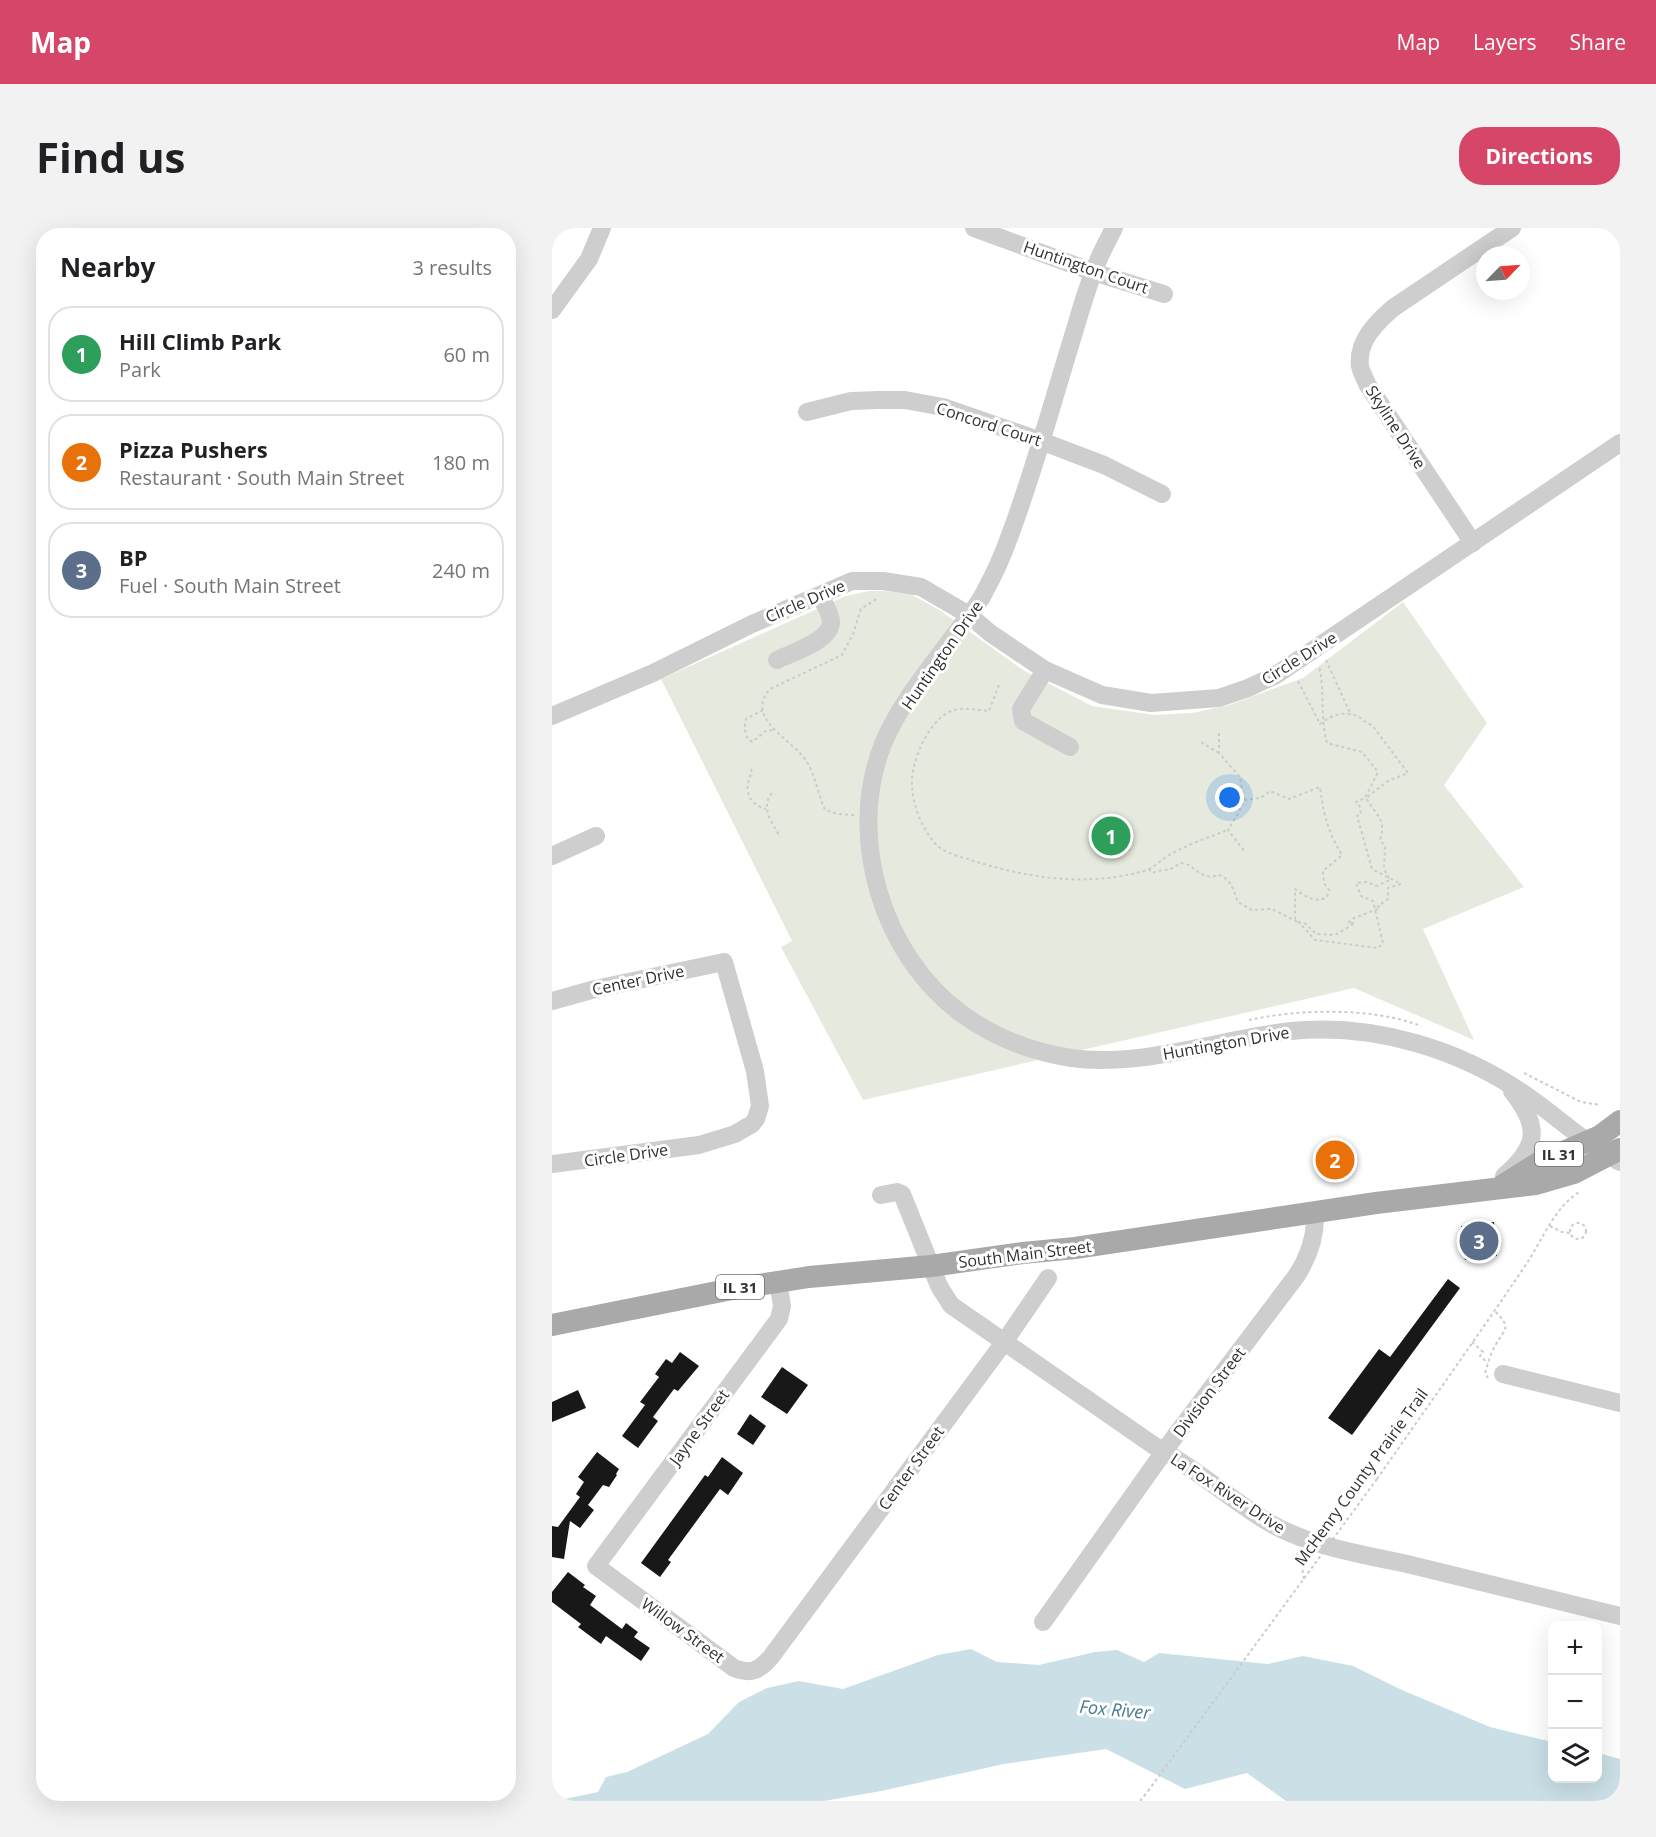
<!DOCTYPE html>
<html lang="en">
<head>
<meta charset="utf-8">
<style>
  body { margin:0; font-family:"Open Sans",sans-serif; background:#f2f2f2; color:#202124 }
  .controls { position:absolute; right:18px; bottom:18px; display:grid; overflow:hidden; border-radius:12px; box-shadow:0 6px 24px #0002 }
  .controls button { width:54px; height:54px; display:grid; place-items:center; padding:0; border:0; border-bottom:2px solid #e0e0e0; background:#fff; color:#202124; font:30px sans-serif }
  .compass { position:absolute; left:924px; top:18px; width:54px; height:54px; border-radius:50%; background:#fff; box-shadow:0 6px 24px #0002; rotate:65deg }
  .you { position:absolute; left:678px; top:570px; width:21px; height:21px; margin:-15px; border:4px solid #fff; border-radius:50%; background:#1a73e8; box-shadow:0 0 0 9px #1a73e833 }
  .badge { display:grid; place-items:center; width:39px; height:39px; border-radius:50%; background:#d64669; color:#fff; font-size:20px; font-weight:700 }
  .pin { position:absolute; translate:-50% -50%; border:3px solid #fff; box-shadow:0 2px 6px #0006 }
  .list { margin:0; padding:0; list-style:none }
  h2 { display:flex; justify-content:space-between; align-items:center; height:78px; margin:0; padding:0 24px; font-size:26px }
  h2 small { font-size:20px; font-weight:400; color:#757577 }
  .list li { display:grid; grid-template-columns:39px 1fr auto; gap:18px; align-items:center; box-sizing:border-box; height:96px; margin:0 12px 12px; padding:0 12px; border:2px solid #e0e0e0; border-radius:24px }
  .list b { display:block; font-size:22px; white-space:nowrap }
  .list p { margin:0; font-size:20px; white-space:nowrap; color:#757577 }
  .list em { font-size:20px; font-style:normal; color:#757577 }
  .icon { flex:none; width:33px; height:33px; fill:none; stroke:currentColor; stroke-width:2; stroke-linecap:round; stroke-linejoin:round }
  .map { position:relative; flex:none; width:1068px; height:1573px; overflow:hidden; border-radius:24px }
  header { display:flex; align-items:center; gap:36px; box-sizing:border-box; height:84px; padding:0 30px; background:#d64669; color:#fff }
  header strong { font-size:28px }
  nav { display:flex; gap:33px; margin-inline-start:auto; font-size:21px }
  .intro { display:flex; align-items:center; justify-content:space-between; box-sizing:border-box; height:144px; padding:0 36px }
  h1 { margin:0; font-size:42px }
  .button { padding:15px 27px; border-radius:24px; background:#d64669; color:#fff; font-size:21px; font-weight:700 }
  main { display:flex; gap:36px; padding:0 36px }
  aside { flex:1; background:#fff; border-radius:24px; box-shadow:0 6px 24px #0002 }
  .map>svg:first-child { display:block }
  .green { fill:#e6eade }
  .water { fill:#cae0e6 }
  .building { fill:#181818 }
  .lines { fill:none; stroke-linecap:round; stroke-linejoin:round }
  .path { stroke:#cbcbcb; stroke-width:2; stroke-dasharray:3 3; stroke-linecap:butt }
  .minor { stroke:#cecece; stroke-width:18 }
  .major { stroke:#a9a9a9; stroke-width:22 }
  .path-bridge { stroke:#cbcbcb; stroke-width:2; stroke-dasharray:3 3; stroke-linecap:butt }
  .labels { text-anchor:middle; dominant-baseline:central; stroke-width:6; stroke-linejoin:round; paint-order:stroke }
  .shield { fill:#fff; stroke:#6f6f6f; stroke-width:1.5 }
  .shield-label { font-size:15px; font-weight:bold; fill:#313131 }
  .street-label { font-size:16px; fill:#313131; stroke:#fff }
  .water-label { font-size:18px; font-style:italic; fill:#467d8d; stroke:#fff }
</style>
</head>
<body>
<header>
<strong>Map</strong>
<nav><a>Map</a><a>Layers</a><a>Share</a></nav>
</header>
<div class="intro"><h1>Find us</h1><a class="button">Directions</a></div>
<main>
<aside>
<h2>Nearby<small>3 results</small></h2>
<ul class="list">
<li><span class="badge" style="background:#2e9e5b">1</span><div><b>Hill Climb Park</b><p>Park</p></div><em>60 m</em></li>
<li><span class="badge" style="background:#e8710a">2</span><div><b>Pizza Pushers</b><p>Restaurant · South Main Street</p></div><em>180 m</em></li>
<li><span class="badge" style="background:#5c6f8a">3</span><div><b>BP</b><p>Fuel · South Main Street</p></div><em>240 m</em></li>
</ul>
</aside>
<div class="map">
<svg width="1068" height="1573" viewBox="0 0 1068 1573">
  <rect width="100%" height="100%" fill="#fff"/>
  <!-- green -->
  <polygon class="green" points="317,363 334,363 360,367 389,383 471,442 540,478 602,487 640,485 677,477 751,450 851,374 935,495 892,557 972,659 871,701 922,812 802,760 311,872 229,719 240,713 109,451 294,368"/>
  <!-- water -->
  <polygon class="water" points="419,1421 445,1434 487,1437 543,1424 565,1422 592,1434 607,1425 716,1436 751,1428 801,1438 850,1462 938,1499 1000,1514 1000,1550 1046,1550 1046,1525 1068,1531 1068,1573 734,1573 695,1545 633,1561 554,1521 452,1536 329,1563 272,1573 3,1573 46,1564 54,1549 75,1544 156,1506 187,1474 215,1460 247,1453 291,1461 386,1427"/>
  <!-- building -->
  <g class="building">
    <polygon points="942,994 945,1028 913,1032 909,998"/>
    <polygon points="896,1051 908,1060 800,1207 776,1190 827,1121 838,1129"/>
    <polygon points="128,1124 147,1138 126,1163 122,1161 101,1189 106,1193 86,1220 70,1208 93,1177 88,1174 107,1149 103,1146 114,1131 120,1135"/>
    <polygon points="230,1139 256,1157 235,1186 209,1169"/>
    <polygon points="26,1162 34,1180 0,1194 0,1174"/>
    <polygon points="198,1186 214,1198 201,1217 185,1206"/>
    <polygon points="45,1224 67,1241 64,1246 65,1247 57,1259 51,1257 36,1277 42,1282 28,1300 18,1293 12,1331 0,1329 0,1298 6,1299 28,1269 24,1266 32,1254 26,1249"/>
    <polygon points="170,1229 191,1245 176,1267 168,1261 116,1332 119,1334 108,1349 89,1335 153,1247 156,1249"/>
    <polygon points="16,1344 33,1357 31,1359 44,1368 38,1377 70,1401 74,1395 86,1404 82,1409 98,1420 89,1433 54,1408 49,1416 26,1399 29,1396 0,1374 0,1364"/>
  </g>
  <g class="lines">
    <!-- path -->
    <g class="path">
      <polyline points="774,432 799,487"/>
      <path d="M447 457 437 483C424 482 409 478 397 484 376 494 358 536 360 558 361 577 369 598 381 613 391 626 410 629 425 634 480 651 539 659 595 642 602 639 608 633 614 629 633 617 655 610 676 602"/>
      <path d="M211 482 194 491C192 499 192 509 200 514L214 503 221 502"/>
      <polyline points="667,505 667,525 688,549 692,572 687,584 676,602 693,624"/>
      <polyline points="649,514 667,525"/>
      <path d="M199 541 200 544C191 561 196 576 214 581"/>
      <path d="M220 565C208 580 220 594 228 609"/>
      <path d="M692 572 709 570 718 563 737 571 768 559C771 585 776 604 790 627L771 643 772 655 777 662 775 669C763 676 753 668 743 661V690L763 712 826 720 831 715 821 673 809 668 804 655 815 654 824 658 838 652 832 641 833 618 828 612C835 592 824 587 814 570L836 553 856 545 820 497C814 495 812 492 807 489 795 482 778 487 768 496L745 451"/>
      <path d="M302 587 286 586 273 582C266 567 264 549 255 534 242 512 191 491 218 461L290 427 301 406 309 381 326 370"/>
      <polyline points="597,641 600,645 610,642 617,642 629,635 637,637 649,646 659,649 667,647 673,650 679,656 686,674 700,682 720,681 746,694"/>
      <path d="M746 694 754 696 764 706 783 707 803 695H796L800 691 828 680 826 678 836 671V660L849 656 820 641 805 588 809 586 807 576 804 574 813 570 826 544 810 524 775 515C768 490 773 463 767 438"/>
      <path d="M697 792C746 781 821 779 869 798"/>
      <polyline points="972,845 1029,874 1049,877"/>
      <circle cx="1026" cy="1003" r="8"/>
      <polyline points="998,998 1010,1004 1018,1005"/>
      <polyline points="920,1114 931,1124 928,1128 936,1135"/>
      <path d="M936 1150 933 1145C936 1136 938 1126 943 1118 954 1098 960 1101 942 1082"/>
      <path d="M825 1251C875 1179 926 1108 975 1035 991 1011 1002 979 1029 963"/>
      <polyline points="745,1325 749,1333 752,1351"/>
      <polyline points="588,1573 596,1563"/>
    </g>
    <!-- minor -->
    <g class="minor">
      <polyline points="422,0 541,44 612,66"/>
      <path d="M562 0C555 14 547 28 542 43 533 65 527 89 520 111 500 176 482 243 458 307 451 327 442 347 432 365 426 377 417 387 409 398 382 435 349 473 331 516 294 608 330 728 410 786 443 810 480 824 519 830 589 840 668 811 739 803 823 795 909 821 978 870 1008 891 1035 917 1068 934"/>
      <polyline points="0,82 37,31 50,0"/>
      <polyline points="255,184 299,173 327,172 353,172 391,179 489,213 552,237 610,266"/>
      <path d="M921 315 815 156C813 150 809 144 808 138 805 113 824 95 841 80L960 0"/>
      <path d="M225 432C239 425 279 413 279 394 279 386 272 375 268 368"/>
      <polyline points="493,442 469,481 471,493 518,519"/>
      <polyline points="0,488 101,445 200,396 300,353 331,353 369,359 417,387 438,405 493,442 550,467 599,475 667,470 696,460 724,447 1068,215"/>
      <polyline points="0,628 44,608"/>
      <polyline points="0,773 43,761 172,734 203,843 208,878 204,891 200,896 183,906 147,917 0,936"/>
      <path d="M952 948C987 918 988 899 960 863"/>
      <path d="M329 967 345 964 350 966 387 1058 399 1077 601 1217C640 1238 673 1267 711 1291 750 1316 806 1326 851 1335L1068 1388"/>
      <path d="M226 1054 230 1078 227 1091 44 1338 182 1440C199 1447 208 1442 219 1429L453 1113 496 1050"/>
      <polyline points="951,1146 1068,1175"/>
      <path d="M491 1394 621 1211 745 1047C757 1028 764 1007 763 985"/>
    </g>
    <!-- major -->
    <g class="major">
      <polyline points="951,957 988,934 1048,908 1068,893"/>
      <polyline points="0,1097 175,1062 257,1049 379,1038 471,1025 523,1020 824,975 984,956 1022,945 1068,921"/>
    </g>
    <!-- path-bridge -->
    <polyline class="path-bridge" points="596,1563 825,1251"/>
  </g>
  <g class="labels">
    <!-- shield labels -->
    <g class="shield">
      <rect x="983" y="914" width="48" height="24" rx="4.5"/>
      <rect x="164" y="1047" width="48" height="24" rx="4.5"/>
    </g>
    <g class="shield-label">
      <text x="1007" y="926">IL 31</text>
      <text x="188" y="1059">IL 31</text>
    </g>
    <!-- street labels -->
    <g class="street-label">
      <text transform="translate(534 39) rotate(19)">Huntington Court</text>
      <text transform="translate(437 196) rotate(18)">Concord Court</text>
      <text transform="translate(844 199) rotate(57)">Skyline Drive</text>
      <text transform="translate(253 373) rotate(-23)">Circle Drive</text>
      <text transform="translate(390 427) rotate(-55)">Huntington Drive</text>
      <text transform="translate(747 430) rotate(-32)">Circle Drive</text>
      <text transform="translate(86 752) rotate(-12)">Center Drive</text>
      <text transform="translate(674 815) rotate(-10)">Huntington Drive</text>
      <text transform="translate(74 927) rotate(-8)">Circle Drive</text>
      <text transform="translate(473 1026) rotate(-7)">South Main Street</text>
      <text transform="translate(657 1164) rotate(-53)">Division Street</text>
      <text transform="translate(147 1199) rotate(-54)">Jayne Street</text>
      <text transform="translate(359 1240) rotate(-54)">Center Street</text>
      <text transform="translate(809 1249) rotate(-54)">McHenry County Prairie Trail</text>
      <text transform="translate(676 1265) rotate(33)">La Fox River Drive</text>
      <text transform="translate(131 1402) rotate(36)">Willow Street</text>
    </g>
    <!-- water labels -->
    <g class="water-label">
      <text transform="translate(563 1481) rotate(5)">Fox River</text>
    </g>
  </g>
</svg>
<div class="controls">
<button>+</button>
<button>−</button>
<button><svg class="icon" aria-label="layers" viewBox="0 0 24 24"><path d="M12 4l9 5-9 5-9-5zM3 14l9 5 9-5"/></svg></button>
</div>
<svg class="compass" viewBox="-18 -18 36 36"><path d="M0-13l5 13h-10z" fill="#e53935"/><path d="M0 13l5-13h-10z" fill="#757577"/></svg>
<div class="you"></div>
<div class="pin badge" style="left:559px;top:608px;background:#2e9e5b">1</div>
<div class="pin badge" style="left:783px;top:932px;background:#e8710a">2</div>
<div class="pin badge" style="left:927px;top:1013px;background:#5c6f8a">3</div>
</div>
</main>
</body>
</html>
